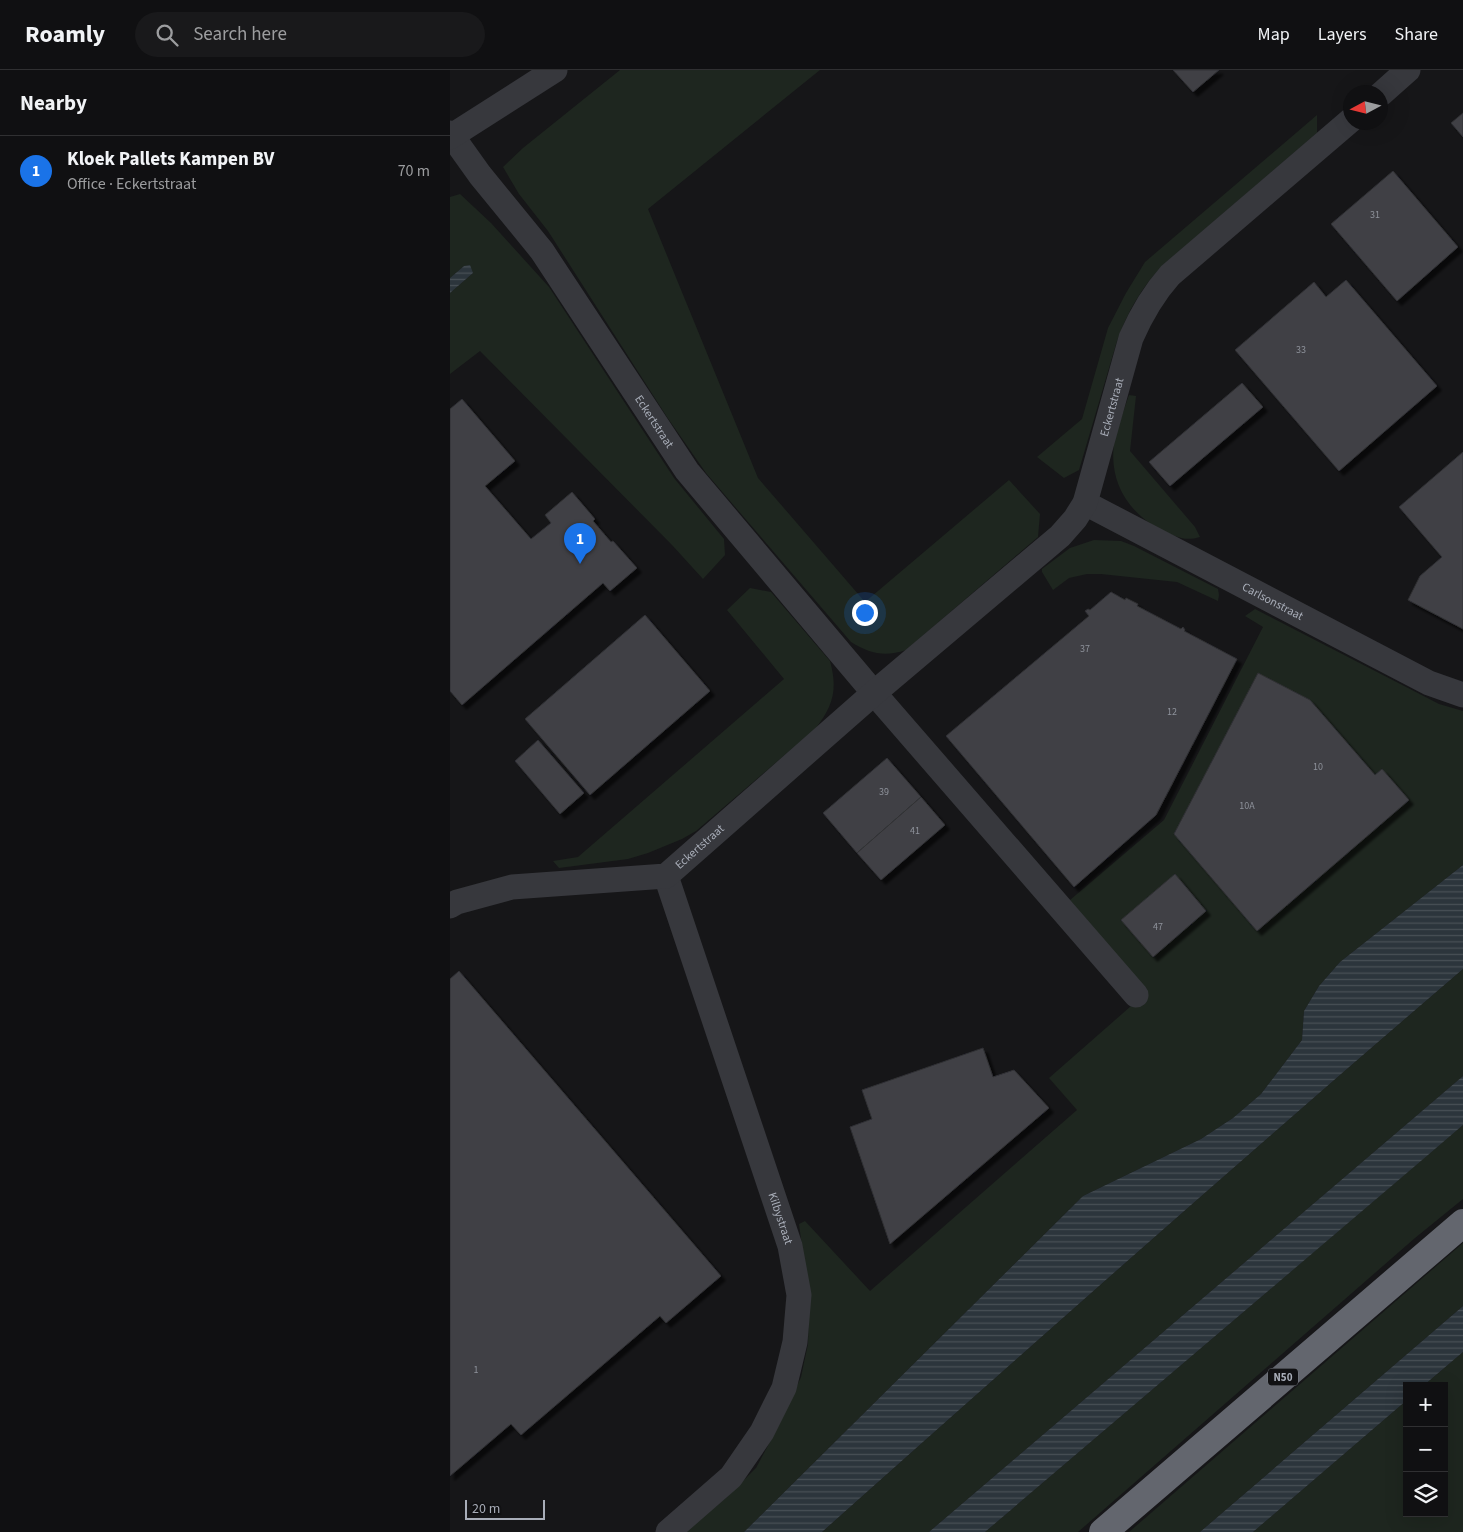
<!DOCTYPE html>
<html lang="en">
<head>
<meta charset="utf-8">
<style>
  body { margin:0; font-family:"Source Sans 3",sans-serif; background:#19191b; color:#f1f3f6 }
  .controls { position:absolute; right:15px; bottom:15px; display:grid; overflow:hidden; border-radius:0px; box-shadow:0 5px 20px #0002 }
  .controls button { width:45px; height:45px; display:grid; place-items:center; padding:0; border:0; border-bottom:1px solid #303032; background:#101012; color:#f1f3f6; font:25px sans-serif }
  .compass { position:absolute; left:893px; top:15px; width:45px; height:45px; border-radius:50%; background:#101012; box-shadow:0 5px 20px #0002; rotate:263deg }
  .scale { position:absolute; left:15px; bottom:12px; width:80px; box-sizing:border-box; padding-left:5px; border:2px solid #a8adb8; border-top:0; font-size:14px; line-height:18px; white-space:nowrap; color:#a8adb8; -webkit-text-stroke:4px #111113; paint-order:stroke }
  .you { position:absolute; left:414px; top:542px; width:18px; height:18px; margin:-12px; border:4px solid #fff; border-radius:50%; background:#1a73e8; box-shadow:0 0 0 8px #1a73e833 }
  .badge { display:grid; place-items:center; width:32px; height:32px; border-radius:50%; background:#1a73e8; color:#fff; font-size:16px; font-weight:700 }
  .pin { position:absolute; translate:-50% -41px; filter:drop-shadow(0 1px 2px #0008) }
  .pin::after { content:''; position:absolute; top:26px; width:18px; height:15px; background:inherit; clip-path:polygon(0 0,100% 0,50% 100%) }
  .list { margin:0; padding:0; list-style:none }
  h2 { display:flex; justify-content:space-between; align-items:center; height:65px; margin:0; padding:0 20px; font-size:21px }
  h2 small { font-size:16px; font-weight:400; color:#9c9d9f }
  .list li { display:grid; grid-template-columns:32px 1fr auto; gap:15px; align-items:center; box-sizing:border-box; height:70px; padding:0 20px; border-top:1px solid #303032 }
  .list b { display:block; font-size:19px; white-space:nowrap }
  .list p { margin:0; font-size:16px; white-space:nowrap; color:#9c9d9f }
  .list em { font-size:16px; font-style:normal; color:#9c9d9f }
  .icon { flex:none; width:28px; height:28px; fill:none; stroke:currentColor; stroke-width:2; stroke-linecap:round; stroke-linejoin:round }
  .map { position:relative; flex:none; width:1013px; height:1462px; overflow:hidden }
  header { display:flex; align-items:center; gap:30px; box-sizing:border-box; height:70px; padding:0 25px; background:#101012; border-bottom:1px solid #303032 }
  header strong { font-size:24px }
  nav { display:flex; gap:28px; margin-inline-start:auto; font-size:18px }
  .search { width:350px; height:45px; background:#19191b; display:flex; align-items:center; gap:12px; box-sizing:border-box; padding:0 18px; border-radius:28px; color:#9c9d9f; font-size:19px }
  main { display:flex }
  aside { flex:1; background:#101012 }
  .map>svg:first-child { display:block }
  .grass { fill:#1e261f }
  .water { fill:url(#water-rules) }
  .building { fill:#404145; stroke:#303034; filter:url(#shadow) }
  .lines { fill:none; stroke-linecap:round; stroke-linejoin:round }
  .minor { stroke:#37383d; stroke-width:25 }
  .highway { stroke:#63666e; stroke-width:28 }
  .labels { text-anchor:middle; dominant-baseline:central; stroke-width:4; stroke-linejoin:round; paint-order:stroke }
  .number-label { font-size:10px; fill:#8e929b }
  .shield { fill:#111113; stroke:#7b7e86; stroke-width:1 }
  .shield-label { font-size:11px; font-weight:bold; fill:#a8adb8 }
  .street-label { font-size:12px; fill:#a8adb8; stroke:#111113 }
</style>
</head>
<body>
<header>
<strong>Roamly</strong>
<div class="search"><svg class="icon" aria-label="search" viewBox="0 0 24 24"><circle cx="10" cy="10" r="6"/><path d="M15 15l6 6"/></svg>Search here</div>
<nav><a>Map</a><a>Layers</a><a>Share</a></nav>
</header>
<main>
<aside>
<h2>Nearby<small></small></h2>
<ul class="list">
<li><span class="badge">1</span><div><b>Kloek Pallets Kampen BV</b><p>Office · Eckertstraat</p></div><em>70 m</em></li>
</ul>
</aside>
<div class="map">
<svg width="1013" height="1462" viewBox="0 0 1013 1462">
  <defs>
    <pattern id="water-rules" width="6" height="5" patternUnits="userSpaceOnUse" patternTransform="scale(1.25)"><rect width="6" height="5" fill="#2c353c"/><path d="M0 2.5h6" fill="none" stroke="#485056"/></pattern>
    <filter id="shadow"><feDropShadow dx="4.5" dy="4.5" stdDeviation="1" flood-color="#0009"/></filter>
  </defs>
  <rect width="100%" height="100%" fill="#161618"/>
  <!-- grass -->
  <g class="grass">
    <path d="M170 0H370L198 139 308 408 415 532 559 410 590 444 588 467 456 580C435 587 420 584 401 572L256 403 217 347 98 161 69 124 53 97 73 78Z"/>
    <path d="M867 45V63L713 195C691 218 678 241 667 271L629 400 614 408 587 387 632 349 658 258 676 223 695 192Z"/>
    <polygon points="10,124 41,153 99,217 224,408 274,469 275,485 253,509 222,475 30,281 0,304 0,223 23,203 14,196 0,208 0,127"/>
    <path d="M679 325 686 326 680 381 745 457 750 467C734 472 724 466 710 459 676 442 657 407 665 369 669 354 674 339 679 325Z"/>
    <polygon points="644,470 671,471 684,476 768,519 769,525 768,531 727,512 651,504 637,504 619,508 603,520 592,502 592,499 620,478"/>
    <path d="M300 518 321 522 380 591C388 620 383 636 365 659L246 761 232 769 198 783 178 789 109 798 103 791 128 787 334 609 277 540Z"/>
    <polygon points="805,539 989,634 1013,641 1013,795 890,892 869,916 854,941 852,970 811,1024 783,1048 751,1069 633,1126 294,1462 235,1462 277,1427 306,1398 330,1353 351,1307 358,1274 359,1230 349,1154 355,1151 420,1221 627,1040 599,1008 697,922 620,830 714,750 813,557 795,546"/>
    <path d="M1013 899V1006L479 1462H372C584 1273 797 1084 1013 899Z"/>
    <polygon points="1013,1055 1013,1129 965,1168 628,1462 535,1462"/>
    <polygon points="1013,1173 1013,1236 750,1462 679,1462"/>
    <polygon points="1013,1282 1013,1462 803,1462 957,1330 957,1443 994,1443 994,1316 973,1316"/>
  </g>
  <!-- water -->
  <g class="water">
    <polygon points="20,195 23,203 0,223 0,208 14,196"/>
    <path d="M1013 795V899C797 1084 584 1273 372 1462H294L633 1126 751 1069 783 1048 811 1024 852 970 854 941 869 916 890 892Z"/>
    <polygon points="1013,1006 1013,1055 978,1085 535,1462 479,1462"/>
    <polygon points="1013,1236 1013,1282 973,1316 957,1316 957,1330 803,1462 750,1462"/>
  </g>
  <!-- building -->
  <g class="building">
    <polygon points="723,0 769,0 743,22"/>
    <polygon points="1013,43 1013,67 1001,53"/>
    <polygon points="943,101 1008,177 947,231 881,154"/>
    <polygon points="896,210 987,316 889,401 785,280 864,212 876,227"/>
    <polygon points="792,313 813,337 720,416 699,392"/>
    <polygon points="12,329 65,391 35,416 81,469 101,453 95,445 122,422 145,449 143,451 161,472 163,471 187,498 160,521 153,513 12,635 0,621 0,339"/>
    <polygon points="1013,382 1013,559 958,530 970,506 992,487 949,437"/>
    <polygon points="661,522 675,530 676,528 688,534 687,536 731,559 733,557 735,560 734,561 787,589 706,745 624,817 496,666 639,546 635,541 638,539 640,540"/>
    <polygon points="195,545 260,621 140,725 75,649"/>
    <polygon points="808,603 860,630 925,705 932,699 959,730 807,861 724,764"/>
    <polygon points="88,670 134,723 110,744 65,691"/>
    <polygon points="437,688 471,727 407,783 373,743"/>
    <polygon points="471,727 495,755 431,810 407,783"/>
    <polygon points="725,804 756,841 703,887 671,850"/>
    <polygon points="9,901 271,1206 216,1253 210,1246 71,1365 61,1354 0,1406 0,909"/>
    <polygon points="533,978 543,1007 564,1000 599,1038 440,1174 400,1057 422,1049 412,1020"/>
  </g>
  <g class="lines">
    <!-- minor -->
    <g class="minor">
      <polyline points="931,24 958,0"/>
      <path id="s1" d="M0 63 30 105 92 181 237 401 424 623 686 925"/>
      <polyline points="0,67 105,0"/>
      <path id="s2" d="M635 433 979 613 1013 625"/>
      <path id="s3" d="M216 806 340 1176 349 1225 345 1272 334 1318 312 1362 281 1407 218 1462"/>
      <path id="s4" d="M0 836 7 832 62 817 216 806 424 623 610 466 625 449 635 433 681 268C691 245 704 223 720 205L901 50"/>
    </g>
    <!-- highway -->
    <polyline class="highway" points="653,1462 1013,1153"/>
  </g>
  <g class="labels">
    <!-- number labels -->
    <g class="number-label">
      <text x="925" y="145">31</text>
      <text x="851" y="280">33</text>
      <text x="635" y="579">37</text>
      <text x="722" y="642">12</text>
      <text x="868" y="697">10</text>
      <text x="434" y="722">39</text>
      <text x="797" y="736">10A</text>
      <text x="465" y="761">41</text>
      <text x="708" y="857">47</text>
      <text x="26" y="1300">1</text>
    </g>
    <!-- shield labels -->
    <rect class="shield" x="818" y="1298.5" width="30" height="17" rx="4"/>
    <g class="shield-label">
      <text x="833" y="1307">N50</text>
    </g>
    <!-- street labels -->
    <g class="street-label">
      <text stroke="none"><textPath href="#s4" startOffset="881">Eckertstraat</textPath></text>
      <text stroke="none"><textPath href="#s1" startOffset="354">Eckertstraat</textPath></text>
      <text stroke="none"><textPath href="#s2" startOffset="212">Carlsonstraat</textPath></text>
      <text stroke="none"><textPath href="#s4" startOffset="264">Eckertstraat</textPath></text>
      <text stroke="none"><textPath href="#s3" startOffset="361">Kilbystraat</textPath></text>
    </g>
  </g>
</svg>
<div class="controls">
<button>+</button>
<button>−</button>
<button><svg class="icon" aria-label="layers" viewBox="0 0 24 24"><path d="M12 4l9 5-9 5-9-5zM3 14l9 5 9-5"/></svg></button>
</div>
<svg class="compass" viewBox="-18 -18 36 36"><path d="M0-13l5 13h-10z" fill="#e53935"/><path d="M0 13l5-13h-10z" fill="#9c9d9f"/></svg>
<div class="scale">20 m</div>
<div class="you"></div>
<div class="pin badge" style="left:130px;top:494px">1</div>
</div>
</main>
</body>
</html>
